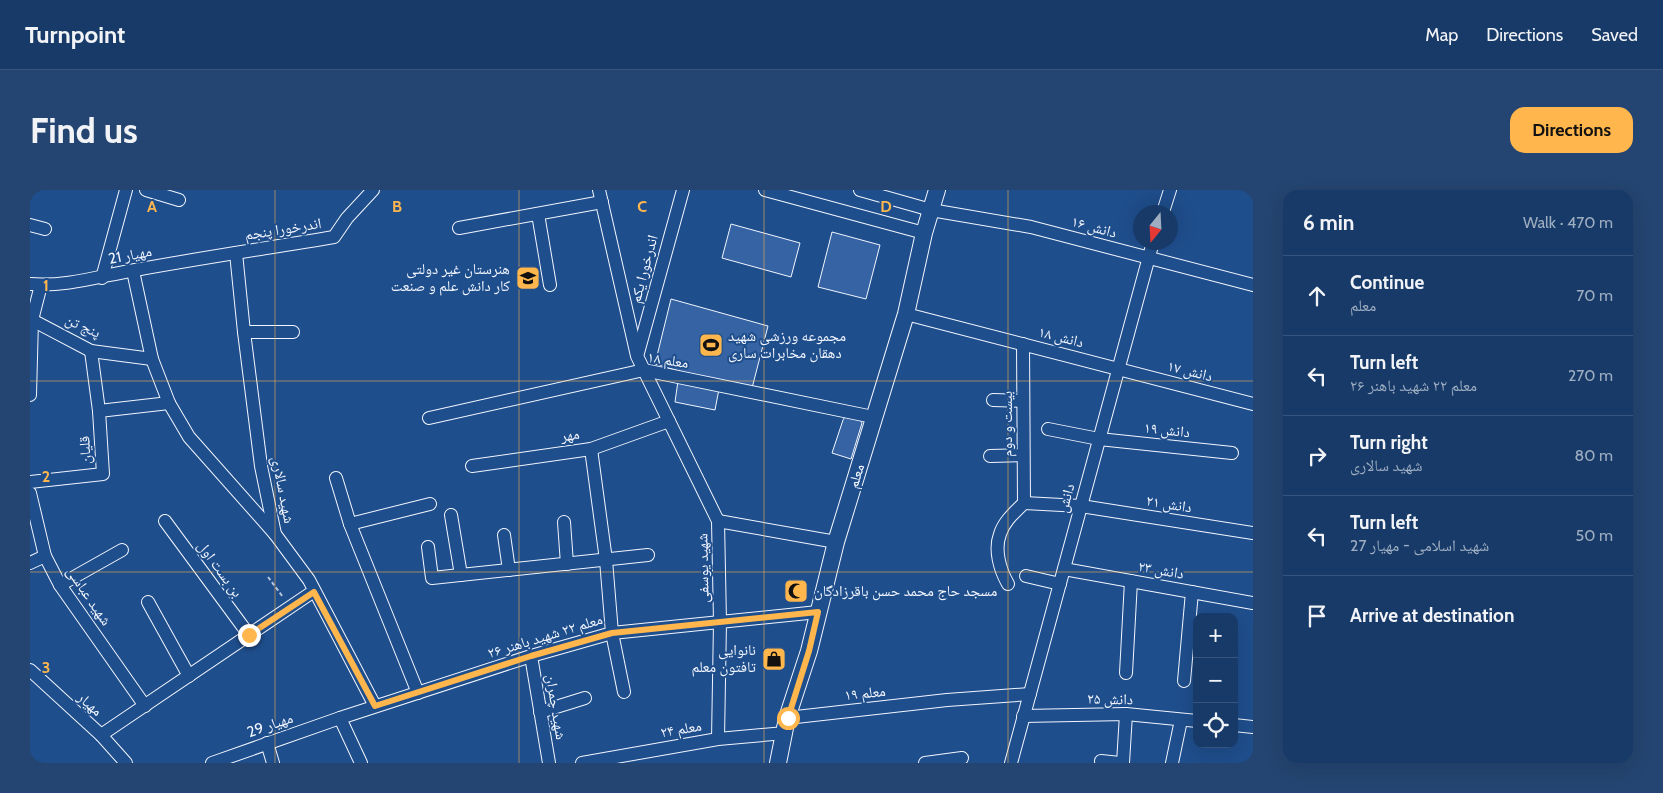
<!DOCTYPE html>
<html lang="en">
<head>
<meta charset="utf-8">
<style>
  body { margin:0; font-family:Cabin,"Noto Naskh Arabic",sans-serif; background:#244571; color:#f1f3f6 }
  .controls { position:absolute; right:15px; bottom:15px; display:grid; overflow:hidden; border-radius:10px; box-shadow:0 5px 20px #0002 }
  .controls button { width:45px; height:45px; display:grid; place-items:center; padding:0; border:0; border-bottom:1px solid #36547d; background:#173a69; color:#f1f3f6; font:25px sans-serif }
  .compass { position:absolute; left:1103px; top:15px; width:45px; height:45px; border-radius:50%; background:#173a69; box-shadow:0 5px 20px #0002; rotate:198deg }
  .stop { position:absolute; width:15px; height:15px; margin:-11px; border:4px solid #ffb74d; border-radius:50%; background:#fff }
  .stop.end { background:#ffb74d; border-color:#fff; box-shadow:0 1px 5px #0008 }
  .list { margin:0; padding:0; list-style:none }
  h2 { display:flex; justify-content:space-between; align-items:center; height:65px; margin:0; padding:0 20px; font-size:21px }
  h2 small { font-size:16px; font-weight:400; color:#9eadc0 }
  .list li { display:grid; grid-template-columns:32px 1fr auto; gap:15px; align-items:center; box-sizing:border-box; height:80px; padding:0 20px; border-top:1px solid #36547d }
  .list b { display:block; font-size:19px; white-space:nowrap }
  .list p { margin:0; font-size:16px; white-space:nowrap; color:#9eadc0 }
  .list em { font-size:16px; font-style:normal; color:#9eadc0 }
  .icon { flex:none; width:28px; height:28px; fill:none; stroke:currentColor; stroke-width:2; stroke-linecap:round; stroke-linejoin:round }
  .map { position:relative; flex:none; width:1223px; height:573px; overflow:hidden; border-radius:15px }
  header { display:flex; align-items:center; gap:30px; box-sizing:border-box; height:70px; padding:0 25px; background:#173a69; border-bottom:1px solid #36547d }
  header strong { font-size:24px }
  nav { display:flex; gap:28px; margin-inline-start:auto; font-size:18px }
  .intro { display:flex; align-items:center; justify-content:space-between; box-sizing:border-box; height:120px; padding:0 30px }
  h1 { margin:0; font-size:35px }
  .button { padding:12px 22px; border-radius:15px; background:#ffb74d; color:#111; font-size:18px; font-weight:700 }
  main { display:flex; gap:30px; padding:0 30px }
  aside { flex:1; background:#173a69; border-radius:15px; box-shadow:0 5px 20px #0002 }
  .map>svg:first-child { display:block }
  .building { fill:#3563a3; stroke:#f2f6ff }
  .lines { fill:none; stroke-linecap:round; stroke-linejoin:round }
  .minor-casing { stroke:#f2f6ff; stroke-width:14 }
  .major-casing { stroke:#f2f6ff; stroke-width:18 }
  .path { stroke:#b3c4dc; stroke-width:2; stroke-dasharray:4 2.5; stroke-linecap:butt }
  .minor { stroke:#1f4e8c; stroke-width:12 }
  .major { stroke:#1f4e8c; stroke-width:16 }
  .route { stroke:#ffb74d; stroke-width:6 }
  .grid { fill:none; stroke:#ffb74d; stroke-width:1; stroke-opacity:0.55 }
  .labels { text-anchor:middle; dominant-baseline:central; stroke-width:4; stroke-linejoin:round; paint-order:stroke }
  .street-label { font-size:15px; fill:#f2f6ff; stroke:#1f4e8c }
  .poi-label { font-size:15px; fill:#f2f6ff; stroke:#1f4e8c; text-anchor:end }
  .grid-label { font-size:16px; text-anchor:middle; font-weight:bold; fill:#ffb74d; stroke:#1f4e8c; stroke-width:4; stroke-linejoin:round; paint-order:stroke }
</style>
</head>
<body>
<header>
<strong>Turnpoint</strong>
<nav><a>Map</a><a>Directions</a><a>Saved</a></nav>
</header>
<div class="intro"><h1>Find us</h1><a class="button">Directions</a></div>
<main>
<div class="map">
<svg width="1223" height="573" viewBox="0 0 1223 573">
  <rect width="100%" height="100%" fill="#1f4e8c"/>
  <!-- building -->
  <g class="building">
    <polygon points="701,34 770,53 761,87 692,68"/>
    <polygon points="802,42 850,55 836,109 788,97"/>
    <polygon points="641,109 738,136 721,202 625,174"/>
    <polygon points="648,191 689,199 685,220 645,212"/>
    <polygon points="816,225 829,228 832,233 821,269 802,263 813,230"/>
  </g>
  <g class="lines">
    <!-- minor casing -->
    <g class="minor-casing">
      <g id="minor">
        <polyline points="116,0 149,10"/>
        <polyline points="569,0 607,166 688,331 690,432 688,549"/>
        <polyline points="735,0 894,43"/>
        <polyline points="830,0 901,20 1001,37 1223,95"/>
        <polyline points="1133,22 1140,0"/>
        <polyline points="508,24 520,95"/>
        <polyline points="0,35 15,39"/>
        <polyline points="429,38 572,12"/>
        <polyline points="206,63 214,142 231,276 245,344 279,390 345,516"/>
        <polyline points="103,81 122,169 139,213 159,247 245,344"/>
        <polyline points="72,88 96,0"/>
        <path d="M0 94C36 97 70 86 105 80 171 68 238 58 304 47L317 28 343 0"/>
        <polyline points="876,124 1223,214"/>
        <polyline points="2,130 61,161 122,169"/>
        <polyline points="214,142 263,142"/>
        <polyline points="993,154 994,313"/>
        <polyline points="608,163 653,0"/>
        <polyline points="0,205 2,130 11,95"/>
        <polyline points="963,210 993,211"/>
        <polyline points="69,221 139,213"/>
        <polyline points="399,228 614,180 843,227"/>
        <polyline points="1018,239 1069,249 1202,263"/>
        <polyline points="561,259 576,370 582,443 594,502"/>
        <polyline points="960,266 993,265"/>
        <polyline points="442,276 561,259 639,231"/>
        <polyline points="306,288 320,334 388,503"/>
        <polyline points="0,292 73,284 69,221 61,161"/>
        <polyline points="0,303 15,366 30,395 115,516"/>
        <polyline points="994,313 1051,316 1223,343"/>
        <polyline points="421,325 431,385"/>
        <polyline points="135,331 219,445"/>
        <polyline points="688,331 806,352"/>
        <polyline points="534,332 537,374"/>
        <polyline points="320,334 400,314"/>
        <polyline points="474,345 479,380"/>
        <polyline points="398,357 402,388 618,365"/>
        <polyline points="0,373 15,366"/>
        <polyline points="1034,379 1223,413"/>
        <polyline points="996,386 1030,394"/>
        <path d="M978 394C970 380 964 360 970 344 974 331 985 322 994 313"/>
        <polyline points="30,395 92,360"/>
        <polyline points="118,412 159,486"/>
        <polyline points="501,466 519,573"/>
        <polyline points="0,480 71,545 96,573"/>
        <polyline points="1096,483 1101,391"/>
        <polyline points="1154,491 1162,402"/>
        <polyline points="510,522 555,508"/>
        <polyline points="993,526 1096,524 1167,531"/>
        <polyline points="757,528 917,510 1000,504"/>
        <polyline points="1204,535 1223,537"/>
        <polyline points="71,545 284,401"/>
        <polyline points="237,553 243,573"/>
        <polyline points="1071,571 1090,573"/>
        <polyline points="182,573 310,528"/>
        <polyline points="331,573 310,528 501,466 582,443 788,422"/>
        <polyline points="552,573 688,549 755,543"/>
        <polyline points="895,573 932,568"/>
        <polyline points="981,573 1123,52"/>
        <polyline points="1093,573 1096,524"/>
        <polyline points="1142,573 1151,530"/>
      </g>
    </g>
    <!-- major casing -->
    <g class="major-casing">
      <polyline id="major" points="748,573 757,528 779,461 806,352 876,124 894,43 907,0"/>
    </g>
    <!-- path -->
    <polyline class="path" points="238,387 253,407"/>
    <!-- minor -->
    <use href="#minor" class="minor"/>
    <!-- major -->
    <use href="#major" class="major"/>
  </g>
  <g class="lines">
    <!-- route -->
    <polyline class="route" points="219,445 284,402 345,516 501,466 582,443 788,422 779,461 758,528"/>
  </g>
  <!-- grid -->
  <path class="grid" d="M245 0V573M489 0V573M734 0V573M978 0V573M0 191H1223M0 382H1223"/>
  <!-- icons -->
  <defs>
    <g id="school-square" transform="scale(1.25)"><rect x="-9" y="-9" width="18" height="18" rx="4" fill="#ffb74d" stroke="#1f4e8c"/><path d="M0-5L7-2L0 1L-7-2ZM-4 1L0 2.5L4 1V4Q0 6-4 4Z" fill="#111"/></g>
    <g id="stadium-square" transform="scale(1.25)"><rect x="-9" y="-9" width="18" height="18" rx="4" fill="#ffb74d" stroke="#1f4e8c"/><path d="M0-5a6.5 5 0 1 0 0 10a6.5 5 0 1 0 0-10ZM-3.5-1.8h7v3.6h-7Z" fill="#111"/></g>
    <g id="mosque-square" transform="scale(1.25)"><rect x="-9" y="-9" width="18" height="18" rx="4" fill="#ffb74d" stroke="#1f4e8c"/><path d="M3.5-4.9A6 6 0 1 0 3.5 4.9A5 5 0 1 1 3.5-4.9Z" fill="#111"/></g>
    <g id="shop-square" transform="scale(1.25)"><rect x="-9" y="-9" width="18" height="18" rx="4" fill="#ffb74d" stroke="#1f4e8c"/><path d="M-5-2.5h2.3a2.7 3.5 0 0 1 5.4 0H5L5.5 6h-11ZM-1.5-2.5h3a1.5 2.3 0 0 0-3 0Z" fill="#111"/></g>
  </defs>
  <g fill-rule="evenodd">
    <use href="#school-square" x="498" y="88"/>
    <use href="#stadium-square" x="681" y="155"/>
    <use href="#mosque-square" x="766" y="401"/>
    <use href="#shop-square" x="744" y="469"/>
  </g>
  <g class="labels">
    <!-- street labels -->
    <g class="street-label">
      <text transform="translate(1064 37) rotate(15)">دانش ۱۶</text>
      <text transform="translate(253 39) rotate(-9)">اندرخورا پنجم</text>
      <text transform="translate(100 65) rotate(-11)">مهیار 21</text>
      <text transform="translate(614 79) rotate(-75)">اندرخورا یکم</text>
      <text transform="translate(53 136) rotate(24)">پنج تن</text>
      <text transform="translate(1031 147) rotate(14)">دانش ١٨</text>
      <text transform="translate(638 170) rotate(9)">معلم ۱۸</text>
      <text transform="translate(1160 181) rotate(14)">دانش ۱۷</text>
      <text transform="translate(977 234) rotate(-90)">بیست و دوم</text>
      <text transform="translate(1137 240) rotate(6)">دانش ١٩</text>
      <text transform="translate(540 245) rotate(-8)">مهر</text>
      <text transform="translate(55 260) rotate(-93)">قلیان</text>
      <text transform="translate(826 286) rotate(-73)">معلم</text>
      <text transform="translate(253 300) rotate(79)">شهید سالاری</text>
      <text transform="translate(1036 308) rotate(-75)">دانش</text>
      <text transform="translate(1139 314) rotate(9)">دانش ٢١</text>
      <text transform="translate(673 378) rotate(-91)">شهید یوسفی</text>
      <text transform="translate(190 379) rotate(54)">بن بست اول</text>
      <text transform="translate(1131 380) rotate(10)">دانش ٢٣</text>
      <text transform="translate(59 406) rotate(56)">شهید عباسی</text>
      <text transform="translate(515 446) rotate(-17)">معلم ۲۲ شهید باهنر ۲۶</text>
      <text transform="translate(835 503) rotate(-6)">معلم ۱۹</text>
      <text transform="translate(1080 509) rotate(1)">دانش ۲۵</text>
      <text transform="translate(60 514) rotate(42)">مهیار</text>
      <text transform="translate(526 517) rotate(81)">شهید چمران</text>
      <text transform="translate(240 535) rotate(-19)">مهیار 29</text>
      <text transform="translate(651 539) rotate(-10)">معلم ۲۴</text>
    </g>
    <!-- poi labels -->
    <g class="poi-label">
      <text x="480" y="79">هنرستان غیر دولتی<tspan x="480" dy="17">کار دانش علم و صنعت</tspan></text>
      <text x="698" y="146" text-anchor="start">مجموعه ورزشی شهید<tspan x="698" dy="17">دهقان مخابرات ساری</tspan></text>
      <text x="784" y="401" text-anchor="start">مسجد حاج محمد حسن باقرزادگان</text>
      <text x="726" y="460">نانوایی<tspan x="726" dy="17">تافتون معلم</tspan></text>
    </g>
  </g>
  <g class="grid-label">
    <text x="122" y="22">A</text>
    <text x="367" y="22">B</text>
    <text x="612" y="22">C</text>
    <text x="856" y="22">D</text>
    <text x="16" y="101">1</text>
    <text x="16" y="292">2</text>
    <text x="16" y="483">3</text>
  </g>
</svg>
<div class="controls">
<button>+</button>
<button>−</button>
<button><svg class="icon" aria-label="locate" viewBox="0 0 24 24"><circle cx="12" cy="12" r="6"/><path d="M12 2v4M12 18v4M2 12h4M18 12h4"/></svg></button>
</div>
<svg class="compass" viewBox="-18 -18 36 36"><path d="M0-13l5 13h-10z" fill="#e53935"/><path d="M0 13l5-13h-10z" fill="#9eadc0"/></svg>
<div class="stop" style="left:758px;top:528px"></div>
<div class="stop end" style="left:219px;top:445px"></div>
</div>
<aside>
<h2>6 min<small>Walk · 470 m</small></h2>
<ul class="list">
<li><svg class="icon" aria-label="ahead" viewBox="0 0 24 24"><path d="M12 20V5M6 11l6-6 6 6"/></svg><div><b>Continue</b><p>معلم</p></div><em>70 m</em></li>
<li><svg class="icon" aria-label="left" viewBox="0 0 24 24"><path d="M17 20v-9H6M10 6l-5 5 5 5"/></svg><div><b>Turn left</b><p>معلم ۲۲ شهید باهنر ۲۶</p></div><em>270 m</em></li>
<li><svg class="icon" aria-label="right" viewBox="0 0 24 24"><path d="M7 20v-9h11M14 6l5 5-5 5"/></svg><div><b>Turn right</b><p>شهید سالاری</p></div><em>80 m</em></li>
<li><svg class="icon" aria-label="left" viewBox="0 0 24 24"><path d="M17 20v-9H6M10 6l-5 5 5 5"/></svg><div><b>Turn left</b><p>شهید اسلامی - مهیار 27</p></div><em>50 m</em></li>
<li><svg class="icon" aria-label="arrive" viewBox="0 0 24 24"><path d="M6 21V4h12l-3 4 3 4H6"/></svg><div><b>Arrive at destination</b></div></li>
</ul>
</aside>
</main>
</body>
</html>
